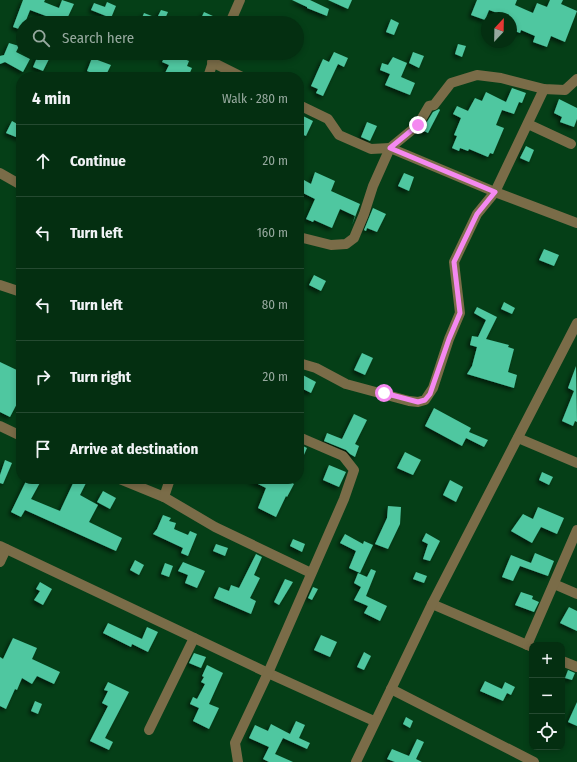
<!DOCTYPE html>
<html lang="en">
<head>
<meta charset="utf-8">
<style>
  body { margin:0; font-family:"Fira Sans Condensed",sans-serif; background:#0d371a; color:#f1f3f6 }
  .controls { position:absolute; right:12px; bottom:12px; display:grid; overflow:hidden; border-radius:8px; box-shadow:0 2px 6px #0003 }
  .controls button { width:36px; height:36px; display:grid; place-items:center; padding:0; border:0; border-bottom:1px solid #254a31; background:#042f11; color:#f1f3f6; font:20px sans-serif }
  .compass { position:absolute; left:481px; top:12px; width:36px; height:36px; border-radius:50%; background:#042f11; box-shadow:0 2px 6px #0003; rotate:22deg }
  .stop { position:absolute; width:12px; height:12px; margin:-9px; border:3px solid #f489f0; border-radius:50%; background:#fff }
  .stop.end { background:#f489f0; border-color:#fff; box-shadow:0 1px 4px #0008 }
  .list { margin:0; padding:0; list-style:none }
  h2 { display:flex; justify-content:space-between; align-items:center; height:52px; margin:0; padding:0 16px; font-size:17px }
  h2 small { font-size:13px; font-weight:400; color:#97a99f }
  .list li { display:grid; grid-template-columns:26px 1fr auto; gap:12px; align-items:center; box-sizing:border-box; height:72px; padding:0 16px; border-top:1px solid #254a31 }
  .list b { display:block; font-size:15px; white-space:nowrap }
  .list em { font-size:13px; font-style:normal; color:#97a99f }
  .icon { flex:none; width:22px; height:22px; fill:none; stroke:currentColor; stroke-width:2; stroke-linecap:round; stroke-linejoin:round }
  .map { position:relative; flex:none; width:577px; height:762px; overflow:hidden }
  .search { position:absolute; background:#042f11; box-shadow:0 2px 6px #0003; left:16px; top:16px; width:288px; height:44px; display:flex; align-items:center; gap:10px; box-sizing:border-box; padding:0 14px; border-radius:22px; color:#97a99f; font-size:15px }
  .panel { position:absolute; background:#042f11; box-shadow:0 2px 6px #0003; left:16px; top:72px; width:288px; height:412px; border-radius:16px }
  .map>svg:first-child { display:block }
  .building { fill:#4fc7a0; filter:url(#shadow) }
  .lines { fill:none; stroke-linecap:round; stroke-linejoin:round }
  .minor { stroke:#7a6c48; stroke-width:10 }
  .route { stroke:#f489f0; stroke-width:5 }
</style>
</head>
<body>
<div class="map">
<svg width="577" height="762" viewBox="0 0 577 762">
  <defs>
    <filter id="shadow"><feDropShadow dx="-2.5" dy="2.5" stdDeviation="2" flood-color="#0009"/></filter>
  </defs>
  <rect width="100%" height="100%" fill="#053f17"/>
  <!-- building -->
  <g class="building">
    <polygon points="23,0 45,0 44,2 59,8 62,0 74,4 65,23 59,23 53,20 54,19 30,10 25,23 23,23 22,30 13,27"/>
    <polygon points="292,0 310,0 329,9 327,16 307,8 307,7"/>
    <polygon points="328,0 352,0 348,9"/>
    <polygon points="477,0 517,0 515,5 533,13 537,3 547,7 550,0 563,0 561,4 577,11 565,42 551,36 547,47 533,42 535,36 521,30 520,33 512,30 514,25 511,24 511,18 489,10 485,20 471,15"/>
    <polygon points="107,2 116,6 111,18 91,10 94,3 105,7"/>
    <polygon points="161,10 168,12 164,21 168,23 140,23 144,13 157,18"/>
    <polygon points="204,12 224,21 224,23 199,23"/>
    <polygon points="391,19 399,23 394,35 386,32"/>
    <polygon points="9,43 19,46 16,52 30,59 23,72 5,62 0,64 0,56 4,55"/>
    <polygon points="458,44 466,46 462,57 455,54"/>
    <polygon points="334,52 348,58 344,67 338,64 323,96 316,93 318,89 311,86 323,59 329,62"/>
    <polygon points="413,52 424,56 419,68 409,63"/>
    <polygon points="39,53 52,53 43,71 33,67"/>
    <polygon points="167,53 170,53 189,61 187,66 192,68 188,77 163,77 169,65 162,62"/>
    <polygon points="393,57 407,63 401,77 415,83 410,95 385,85 390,74 380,70 382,63 388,65"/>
    <polygon points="92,58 111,65 105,77 102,77 87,71"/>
    <polygon points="512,88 526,93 522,103 519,102 514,114 502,110 496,125 504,128 493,154 490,153 488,157 469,149 468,151 460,148 459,151 452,148 457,136 454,135 461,118 453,114 457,106 468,111 475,98 482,101 486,92 506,102"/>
    <polygon points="559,99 577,108 577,119 574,127 560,122 562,117 554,113"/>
    <polygon points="439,109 440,110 428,133 422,130 433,112"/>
    <polygon points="299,114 313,121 306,136 299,133"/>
    <polygon points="12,121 21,126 21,139 6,133"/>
    <polygon points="367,122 377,126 370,141 361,137"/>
    <polygon points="526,146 534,150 529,162 520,158"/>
    <polygon points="315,172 335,181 331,191 360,204 352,225 355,216 340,209 332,228 314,220 313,222 306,219 315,199 299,191 304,180 311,184"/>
    <polygon points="404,173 414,177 409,191 398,186"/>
    <polygon points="373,208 386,214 377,232 367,228 366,231 364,230"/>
    <polygon points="544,249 559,255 554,266 539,260"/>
    <polygon points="314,275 326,281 321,291 309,285"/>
    <polygon points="504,302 515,308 512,314 501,309"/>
    <polygon points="477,307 497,317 486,339 509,345 508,347 514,349 508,372 517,375 514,388 467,374 472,366 477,347 470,345 472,336 478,337 486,320 474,313"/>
    <polygon points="362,353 373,358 365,375 354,370"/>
    <polygon points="0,362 21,372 21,385 17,394 21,396 10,417 0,412"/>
    <polygon points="576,366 577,422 575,421 573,426 562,421 574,391 568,388"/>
    <polygon points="299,373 316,382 311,393 299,387"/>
    <polygon points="434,408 471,428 469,432 488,440 484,447 466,438 462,446 425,426"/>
    <polygon points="354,414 367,420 355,444 359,446 355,457 350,454 346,450 324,441 327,433 342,439"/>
    <polygon points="299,444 307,448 299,466"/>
    <polygon points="405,452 421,460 413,475 397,468"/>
    <polygon points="5,460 12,463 3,484 0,483 0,475"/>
    <polygon points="329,465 346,472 339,487 323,480"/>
    <polygon points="542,472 553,477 549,485 539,480"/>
    <polygon points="27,479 42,479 31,499 60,511 75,479 88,479 80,495 98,505 89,522 122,538 116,551 25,510 21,517 11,512"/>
    <polygon points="248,479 285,479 294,484 287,497 286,496 276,517 258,508 266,488"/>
    <polygon points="450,480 463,487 456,502 443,495"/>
    <polygon points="103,491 116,498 110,509 97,502"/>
    <polygon points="388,506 401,507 400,524 388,549 375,544 387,518"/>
    <polygon points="538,507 564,518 557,534 541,527 532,543 511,531 523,514 533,519"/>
    <polygon points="163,515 171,518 169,521 176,523 174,529 188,535 190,531 197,534 188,556 181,553 183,548 153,534 157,529"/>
    <polygon points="426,533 440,541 430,561 423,559 428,544 422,541"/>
    <polygon points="345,534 363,544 364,541 373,545 360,573 349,568 356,551 340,543"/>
    <polygon points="293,539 305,544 302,552 290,546"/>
    <polygon points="216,544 228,548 225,556 213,551"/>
    <polygon points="535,553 554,561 548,576 520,566 513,581 502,577 511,555 531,563"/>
    <polygon points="256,554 262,557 254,575 260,578 250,598 256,601 251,614 214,598 219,587 229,591 231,585 239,588"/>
    <polygon points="135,560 144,565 139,575 130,570"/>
    <polygon points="183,562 205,571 197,588 185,583 188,575 178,571"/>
    <polygon points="165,563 173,566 169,577 161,574"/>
    <polygon points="371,569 376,571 366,596 387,606 380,621 364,613 368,606 354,600 361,587 354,583 358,573 367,577"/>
    <polygon points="416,572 427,576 424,583 413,579"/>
    <polygon points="285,579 293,582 279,605 274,602"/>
    <polygon points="40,582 52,589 43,605 34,600 40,591 36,589"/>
    <polygon points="313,587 318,589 312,600 308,598"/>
    <polygon points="521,592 533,596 532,599 539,602 534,612 515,605"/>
    <polygon points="569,607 577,611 577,631 560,623"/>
    <polygon points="108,623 142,639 147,627 158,632 148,652 132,644 131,647 103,633"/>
    <polygon points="321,635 337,642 330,657 314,650"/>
    <polygon points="13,638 37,648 32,659 60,672 54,684 37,676 32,684 22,678 17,690 15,689 6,709 0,706 0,657 3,659"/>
    <polygon points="364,652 371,656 364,670 357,667"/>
    <polygon points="194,653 206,657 201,668 189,663"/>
    <polygon points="207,665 223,673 209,704 219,708 209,729 193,721 199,708 190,704 193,697 197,699 205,684 201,682 204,677 202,676"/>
    <polygon points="568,670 575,673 572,680 565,678"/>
    <polygon points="485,681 502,689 505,682 515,687 511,695 507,693 503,701 480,691"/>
    <polygon points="108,682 129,692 105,738 113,742 109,750 90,741 108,706 102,703 108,691 104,690"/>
    <polygon points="35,701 42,704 38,714 31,711"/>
    <polygon points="577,702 577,726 568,722"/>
    <polygon points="406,717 413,721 410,728 403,724"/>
    <polygon points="296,721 305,725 299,738 310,743 307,749 283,738 275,754 293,762 269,762 263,759 269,747 249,738 255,725 268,731 271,724 290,734"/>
    <polygon points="417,739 424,742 416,759 422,762 395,762 387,759 392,749 409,756"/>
  </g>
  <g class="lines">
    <!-- minor -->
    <g class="minor">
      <polyline points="230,23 240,0"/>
      <polyline points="212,62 242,77"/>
      <polyline points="208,77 216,53"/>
      <polyline points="299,105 328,119 339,135 371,149 390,148 495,192 577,223"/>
      <polyline points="528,124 571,144"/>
      <polyline points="0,173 21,185"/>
      <polyline points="299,237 331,245 346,244 354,238 364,214 373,186 390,148 418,125 429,106 434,105 451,83 477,75 501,78 544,89 565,90 577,79"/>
      <polyline points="0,285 21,292"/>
      <polyline points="299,363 316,368 346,384 409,401 418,402 425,400 433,388 449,339 460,313 454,262 477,214 495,192 544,89"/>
      <polyline points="0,426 21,436"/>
      <polyline points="518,438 577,463"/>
      <polyline points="120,479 164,497 215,527 311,573"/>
      <polyline points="164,497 170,479"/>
      <polyline points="0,546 268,673 374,721"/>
      <polyline points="0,562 6,549"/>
      <polyline points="554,584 577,594"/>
      <polyline points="432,604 532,647"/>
      <polyline points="527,645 577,530"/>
      <polyline points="562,661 577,667"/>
      <polyline points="391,689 534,762"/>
      <polyline points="149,730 194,638"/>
      <polyline points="238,762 235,743 268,673 344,499 354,470 343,456 299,437"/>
      <polyline points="356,762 432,604 577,323"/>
    </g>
  </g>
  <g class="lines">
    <!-- route -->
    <polyline class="route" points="384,393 418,402 425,400 430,394 449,339 460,313 454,262 477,214 495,192 390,148 418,125"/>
  </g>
</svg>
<div class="controls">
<button>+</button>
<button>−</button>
<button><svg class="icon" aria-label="locate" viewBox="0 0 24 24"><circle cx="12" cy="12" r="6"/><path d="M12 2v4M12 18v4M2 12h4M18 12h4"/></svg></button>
</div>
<svg class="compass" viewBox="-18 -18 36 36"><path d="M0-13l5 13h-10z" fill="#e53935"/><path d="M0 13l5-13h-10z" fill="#97a99f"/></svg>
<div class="stop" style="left:384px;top:393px"></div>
<div class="stop end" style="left:418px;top:125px"></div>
<div class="search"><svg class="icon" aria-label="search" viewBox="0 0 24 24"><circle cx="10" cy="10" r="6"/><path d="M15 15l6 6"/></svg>Search here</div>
<section class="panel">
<h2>4 min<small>Walk · 280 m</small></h2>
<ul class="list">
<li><svg class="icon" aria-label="ahead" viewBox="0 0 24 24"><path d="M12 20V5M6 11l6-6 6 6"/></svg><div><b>Continue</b></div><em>20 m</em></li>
<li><svg class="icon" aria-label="left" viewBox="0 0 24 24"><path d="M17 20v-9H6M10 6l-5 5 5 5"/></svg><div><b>Turn left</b></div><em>160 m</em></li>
<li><svg class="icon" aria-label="left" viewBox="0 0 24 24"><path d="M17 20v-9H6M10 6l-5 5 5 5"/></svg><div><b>Turn left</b></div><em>80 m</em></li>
<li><svg class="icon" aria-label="right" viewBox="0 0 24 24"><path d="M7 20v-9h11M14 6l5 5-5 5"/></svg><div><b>Turn right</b></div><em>20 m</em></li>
<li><svg class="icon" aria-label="arrive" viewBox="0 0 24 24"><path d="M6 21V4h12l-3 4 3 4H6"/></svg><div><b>Arrive at destination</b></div></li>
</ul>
</section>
</div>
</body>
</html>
